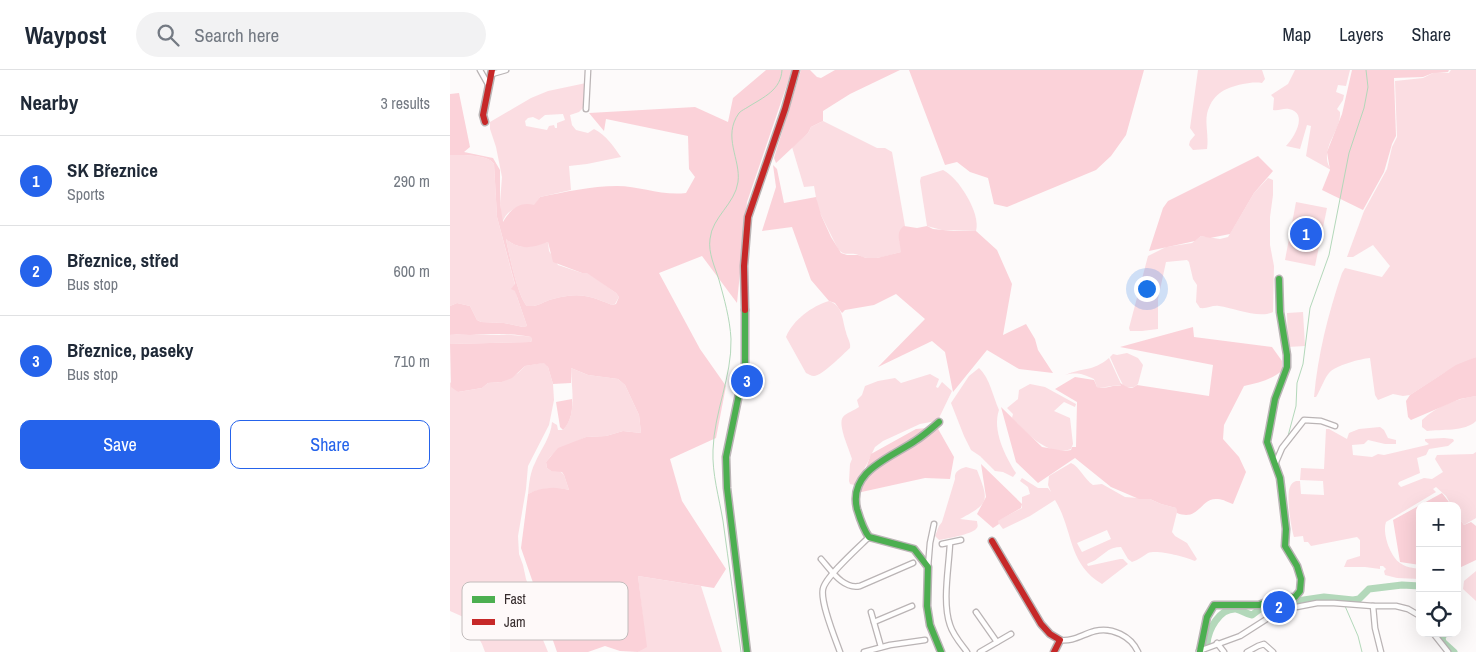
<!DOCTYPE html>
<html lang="en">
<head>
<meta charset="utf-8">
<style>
  body { margin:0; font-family:"Archivo Narrow",sans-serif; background:#f2f2f3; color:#1f2937 }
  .controls { position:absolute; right:15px; bottom:15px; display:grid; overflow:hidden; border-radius:10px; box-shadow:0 5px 20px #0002 }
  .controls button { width:45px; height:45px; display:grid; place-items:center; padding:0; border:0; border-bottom:1px solid #e0e1e3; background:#fff; color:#1f2937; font:25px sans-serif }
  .you { position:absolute; left:696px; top:218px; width:18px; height:18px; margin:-12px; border:4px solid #fff; border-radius:50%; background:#1a73e8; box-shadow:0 0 0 8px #1a73e833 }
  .badge { display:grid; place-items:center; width:32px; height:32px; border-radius:50%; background:#2563eb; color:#fff; font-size:16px; font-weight:700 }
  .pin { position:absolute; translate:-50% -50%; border:2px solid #fff; box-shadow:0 1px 5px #0006 }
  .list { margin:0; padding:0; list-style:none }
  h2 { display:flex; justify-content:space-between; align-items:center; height:65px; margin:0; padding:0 20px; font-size:21px }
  h2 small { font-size:16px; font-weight:400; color:#747a83 }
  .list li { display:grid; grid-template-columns:32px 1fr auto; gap:15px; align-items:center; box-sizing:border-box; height:90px; padding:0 20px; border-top:1px solid #e0e1e3 }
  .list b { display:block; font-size:19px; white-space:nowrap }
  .list p { margin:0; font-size:16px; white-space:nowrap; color:#747a83 }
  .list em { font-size:16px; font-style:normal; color:#747a83 }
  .actions { display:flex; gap:10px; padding:15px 20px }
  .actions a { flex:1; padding:11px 0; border:1px solid #2563eb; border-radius:10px; text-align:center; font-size:18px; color:#2563eb }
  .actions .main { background:#2563eb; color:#fff }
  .icon { flex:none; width:28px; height:28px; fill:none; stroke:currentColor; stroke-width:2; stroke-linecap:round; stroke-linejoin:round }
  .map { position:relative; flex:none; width:1026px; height:582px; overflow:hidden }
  header { display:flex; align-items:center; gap:30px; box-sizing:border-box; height:70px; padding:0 25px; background:#fff; border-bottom:1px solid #e0e1e3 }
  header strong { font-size:24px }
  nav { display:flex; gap:28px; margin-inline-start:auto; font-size:18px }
  .search { width:350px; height:45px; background:#f2f2f3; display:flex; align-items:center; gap:12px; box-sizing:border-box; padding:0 18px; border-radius:28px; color:#747a83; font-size:19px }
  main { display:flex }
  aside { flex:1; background:#fff }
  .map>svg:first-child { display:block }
  .green { fill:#fbdde2; fill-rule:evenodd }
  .forest { fill:#fbd2d9; fill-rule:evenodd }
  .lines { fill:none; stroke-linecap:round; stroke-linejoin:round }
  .stream { stroke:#b3d8ba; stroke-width:1 }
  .river { stroke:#b3d8ba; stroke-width:7 }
  .street-casing { stroke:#bab4b5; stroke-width:7 }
  .fast-casing { stroke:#bab4b5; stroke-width:9 }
  .jam-casing { stroke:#bab4b5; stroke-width:9 }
  .street { stroke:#fffefe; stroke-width:4.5 }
  .fast { stroke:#4caf50; stroke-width:6 }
  .jam { stroke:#c62828; stroke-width:6 }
  .key { fill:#fef9f9; stroke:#c2bcbc; stroke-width:1 }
  .key-label { font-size:14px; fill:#362c2d }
</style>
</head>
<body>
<header>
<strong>Waypost</strong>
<div class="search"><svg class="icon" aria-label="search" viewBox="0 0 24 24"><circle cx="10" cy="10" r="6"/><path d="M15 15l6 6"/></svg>Search here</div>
<nav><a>Map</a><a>Layers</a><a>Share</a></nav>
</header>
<main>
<aside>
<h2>Nearby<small>3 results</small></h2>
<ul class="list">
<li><span class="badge">1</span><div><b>SK Březnice</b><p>Sports</p></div><em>290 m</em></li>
<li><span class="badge">2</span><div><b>Březnice, střed</b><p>Bus stop</p></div><em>600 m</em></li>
<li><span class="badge">3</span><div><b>Březnice, paseky</b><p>Bus stop</p></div><em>710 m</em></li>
</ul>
<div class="actions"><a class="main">Save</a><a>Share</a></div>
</aside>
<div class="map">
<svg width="1026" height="582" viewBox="0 0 1026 582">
  <rect width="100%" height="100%" fill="#fdfafa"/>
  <!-- green -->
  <g class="green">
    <path d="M748 0H812L815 9 812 13C805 12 799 13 793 14 773 18 762 25 757 44 755 53 759 68 757 79L743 80 739 75 740 71 745 65 740 58Z"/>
    <path d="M845 0H900L896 16 888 15 886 22 894 25 893 30 887 39 890 42C891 59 876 71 877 89 877 93 879 96 881 100L856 86 861 56 857 55 850 79 836 76C844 68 859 43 839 39 833 38 829 41 823 40L824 28 821 25 838 14Z"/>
    <path d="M1001 0H1026V287L994 303 960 325 953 326 943 324 928 330 925 325 920 288C910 289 886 295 879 303 875 307 870 321 866 327H864C868 284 878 244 892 203L895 198 932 207 940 196 923 175 903 187H897L914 141 937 99 942 77 947 67 945 11 973 8 985 2 999 3Z"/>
    <path d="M136 13 135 36 129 42 120 45 122 55 126 60 138 63 144 59C156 65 164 77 171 87L137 94 119 96 121 120 90 127 85 135C70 136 58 137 52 153L50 133 52 107 46 77 40 59V52L81 28 98 21ZM113 44 115 50 107 53V58H105L104 55 99 56 97 60 76 56 75 51 78 48 83 47 89 50 95 45Z"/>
    <path d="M373 51 427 78H435L442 82 455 156 449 169 452 182C441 184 427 190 417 188 413 188 410 185 405 184 398 183 394 186 388 179L368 139 364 116 354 117 342 77 358 63 361 57Z"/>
    <path d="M0 85C11 85 38 84 44 94L47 147 65 215 67 227 77 256 73 257 54 253 31 252 27 250 20 236 7 233 0 236Z"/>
    <path d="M493 100C508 107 531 143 526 161L492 160 477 156 470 111 471 107Z"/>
    <path d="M818 108 823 110V125L820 147V175L824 196 823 242C809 249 784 238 769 236 762 235 757 239 750 238L746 232 747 215 743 209 739 192 737 190 716 192 708 229V259L692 261H680L679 258 698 186 716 177 742 173 751 166 770 169 778 167 804 123Z"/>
    <polygon points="846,132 877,138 865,196 835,190"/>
    <path d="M56 169C72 182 80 176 98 172L99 181 108 195 132 203 137 202 166 223 169 227 165 234 162 235C139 225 128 222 103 229 93 231 90 237 77 236 68 227 59 184 56 169Z"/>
    <path d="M379 231C393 236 392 249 396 262 397 268 401 272 400 278 393 284 372 306 364 306 361 306 359 304 356 303L336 267C343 250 362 236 379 231Z"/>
    <polygon points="853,242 855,276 838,277 837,243"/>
    <path d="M2 264 49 265C54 264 74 266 81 267L82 271 80 272 0 274V265Z"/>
    <polygon points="677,283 688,288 693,295 688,314 684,317 674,317 668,305 660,287 663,284 667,285"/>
    <path d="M659 288 672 316 668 315 649 318 647 317 644 309C633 304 627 302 615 305 634 297 642 302 659 288Z"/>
    <polygon points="92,293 96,293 98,297 103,314 104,330 99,355 78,396 76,419 68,466 69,484 73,495 76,509 90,546 92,556 91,565 98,582 35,582 32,574 18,549 0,541 0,312 8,322 32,318 38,313 52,312 68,303 75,296"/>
    <path d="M121 298 138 305 168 309 175 315 189 345 191 363 173 361 156 366 136 367 108 380 101 386 96 392 97 398 101 401H110L114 405 119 420C105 416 90 418 78 424 79 415 80 402 85 393 91 379 101 367 102 352L107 355 108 360H113C128 345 121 316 121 298Z"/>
    <path d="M529 298C540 308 543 327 549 340 542 360 555 386 566 403L563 407 553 402 545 401 530 386 521 380 514 366 501 333 519 306Z"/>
    <path d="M480 304 489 309 486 317 488 318 492 312 502 321 489 348 486 351 470 354 433 371 425 377 408 412 404 415 400 414 399 411 400 394 402 389C400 381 387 354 393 347 397 342 404 341 409 337L407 330 412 325 415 316 428 311 445 308 451 313Z"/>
    <path d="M580 314 595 317 626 334 625 337 614 332 604 341 620 348 623 374 621 379C598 388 576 362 562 348L563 344 557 338 568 329 569 320Z"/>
    <path d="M1026 326V351C1015 362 991 359 977 361L972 357V350C987 336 1006 329 1026 326Z"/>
    <path d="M930 357 934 360 938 368 946 370V374H935L918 370 914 374 902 375 903 385 922 387 928 384 934 385 977 375 979 374 975 371V369L994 368 1003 369 1004 371 998 376 979 379 976 385 967 388 970 403 949 412 948 414 951 417 974 408 982 409 993 402 985 389 987 385 1023 384 1026 382V448L1014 455 1007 445V436H1002L996 426 986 417 983 419 986 422 936 452C932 463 940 486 950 493 955 497 963 498 970 499V509L947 508 935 505 934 501 936 499 933 496H930V499L915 497H894L897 490 910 486V470L907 467 861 476 858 472H854L853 466 844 467C841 458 836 425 840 417 841 414 843 412 846 411H850L851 424 874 425 873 411 850 410 851 398 874 399 876 359H879L897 369 899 363 909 359Z"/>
    <path d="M621 393C630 397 634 409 643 415L652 414 675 427 700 429 711 434 726 438 727 442 722 462 725 466 737 473 747 489 745 491C736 487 707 479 698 483 693 486 688 490 682 492L678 489 671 477C659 477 657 482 648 488 645 491 640 492 637 494L638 496 670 489H673L678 494 652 514C617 493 624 461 605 430L580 446 553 459 547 451 572 438V427L580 424 578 417 570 411 572 408 588 418H598L601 422 598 415 599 406ZM657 460 661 469 632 482 627 473Z"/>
    <path d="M516 397 527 400C539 431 540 433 510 449L527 451C527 454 529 456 526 459 522 464 496 469 489 470L485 466 489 456 492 452 505 409C504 402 509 399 516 397Z"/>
    <polygon points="1026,501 1026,531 1013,519 1014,511"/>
    <polygon points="188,506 251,516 272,582 188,582 196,576"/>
  </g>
  <!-- forest -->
  <g class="forest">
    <path d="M316 0H342L297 132 287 233 252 186 209 203 250 279 276 316 266 368 220 389 232 431 276 499 264 518 188 506 197 577 188 582 170 581 155 576 138 582H107L71 478 78 424C90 417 105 416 119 420L114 405 112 402 101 401 97 398 96 392 108 378 136 367 156 366 173 361 191 363 189 345 175 315 168 309 138 305 121 298V313L103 314 98 297 94 293 75 296 62 308 52 312 38 313 32 318 8 322 1 317 0 274 80 272 82 271 81 267C63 263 39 264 20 265 13 265 6 263 0 265V236L7 233 20 236 27 250 31 252 54 253 73 257 77 256 65 221 61 219 65 214 47 147 44 94C38 84 11 85 0 85V24L9 23 20 77 14 82 43 88 50 100V133L53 152C60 140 69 131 84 135L90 127C115 122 141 116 167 116 190 116 212 126 236 123L245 107 239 99 238 66 156 49 154 61 139 43 245 37 278 52 283 28ZM56 169C70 181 82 178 98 172L103 192 132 203H137L166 223 169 227 166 234 162 235C139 225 128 222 103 229 93 231 90 237 77 236 68 227 59 184 56 169Z"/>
    <polygon points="351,0 360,0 367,7 371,8 385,0 450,0 400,24 373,41 373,51 361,57 358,63 326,93 324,88"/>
    <polygon points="459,0 694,0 676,65 661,86 646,100 557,137 544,134 538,108 520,102 507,92 495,95"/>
    <polygon points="902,0 999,0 998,2 983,3 973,7 944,8 946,66 942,74 934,102 913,140 872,120 880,100 877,82 892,44"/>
    <polygon points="808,86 823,101 804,123 780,164 760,168 751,166 745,171 699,181 713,138 718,131"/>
    <path d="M323 95 327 99 334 133 366 127 371 145 381 167 391 183 397 185H408L416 188H427L451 182C450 172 445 162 454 156L467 158 477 156 483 159 503 161H526L547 180 562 214 553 265 576 254 585 269 588 280 603 303 569 299 537 280 503 322 495 282 482 271 428 297 475 249 446 224 424 235 395 240 392 243 385 233 379 231 361 210 342 157 312 161 326 117Z"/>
    <path d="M743 257 744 267 822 277 832 291V301C820 310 808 313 794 316L774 355 773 369 789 387 796 402 783 434C779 433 773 429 768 429 750 427 750 452 727 443L726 438 711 434 700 429H689L661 417 625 388 588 413 566 392 551 337 592 377 615 381 621 380 622 377H626L627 332 605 319 625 307 644 310 647 317C656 320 663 314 671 316L670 313C676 316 680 321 687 315L759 326 763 295 670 277Z"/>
    <polygon points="1026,287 1026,326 1010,329 961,350 958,347 956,331 960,325 1006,295"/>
    <path d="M122 329C123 339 121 352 113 360L110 357 106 332Z"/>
    <polygon points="487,357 504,387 500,409 475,408 407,423 421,384 466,359"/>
    <polygon points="531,394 572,434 571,438 548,451 549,454 543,458 527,444 536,427"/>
    <polygon points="992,423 1002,436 970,436 970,495 950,492 943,450"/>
    <polygon points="1007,445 1014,455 1021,452 1026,456 1026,490 1007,499"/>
  </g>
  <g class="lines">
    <!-- stream -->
    <g class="stream">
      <polyline points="838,366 846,336 847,313 853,294 860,238 879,185 899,83 914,38 918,17 916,0"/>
      <polyline points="840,490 846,503 848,512"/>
      <polyline points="847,531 849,529"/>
      <polyline points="895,536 908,566 912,582"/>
      <path d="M291 582C285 538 279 495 273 451 269 427 262 404 263 380 264 342 282 307 281 269 280 249 274 228 269 210 265 197 258 183 260 169 262 147 285 134 288 112 291 89 272 67 289 43 292 40 295 39 298 37 314 27 331 20 332 0"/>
    </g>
    <!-- river -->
    <g class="river">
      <polyline points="995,563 992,568 993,572 1004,582"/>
      <path d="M757 574C758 560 769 538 786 539 792 540 796 544 802 545L814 536 826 532 847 531 874 527 903 530 909 529 919 519 952 515 970 516"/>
    </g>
    <!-- street casing -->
    <g class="street-casing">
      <g id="street">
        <polyline points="30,0 39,16"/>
        <polyline points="42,4 56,0"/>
        <polyline points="136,39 138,0"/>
        <polyline points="826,392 832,378 854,350 871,351 885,356"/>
        <path d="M500 473C499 497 492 532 500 555 503 565 511 574 517 582"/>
        <polyline points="492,474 511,470"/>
        <path d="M371 489C381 500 393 520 410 516L463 493"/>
        <polyline points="478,497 480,473 484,454"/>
        <polyline points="923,536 925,558 931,582"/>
        <polyline points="421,542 431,577"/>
        <polyline points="526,542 547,572"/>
        <polyline points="424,552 462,536"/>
        <polyline points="983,563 998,582"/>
        <path d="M610 570C623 572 633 564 645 561 662 557 681 566 688 582"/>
        <polyline points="767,573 774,582"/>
        <polyline points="749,581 790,566 831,540 867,533 884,533 923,536 946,536 958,539 970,546"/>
        <path d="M390 582C385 568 370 532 373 519 375 507 409 477 419 467"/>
        <polyline points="414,582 440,575 475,570"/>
        <polyline points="530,582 561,564"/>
        <polyline points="797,582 808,576 814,574 823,582"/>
      </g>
    </g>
    <!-- fast casing -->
    <g class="fast-casing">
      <g id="fast">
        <polyline points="295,240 295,295 276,387 277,418 297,582"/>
        <path d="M489 352C481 359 473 366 465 371 440 388 398 401 407 439 410 449 413 459 419 467L464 479 478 497 477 536 480 555 491 582"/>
        <polyline points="750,581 757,547 764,535 809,535 824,529 845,527 850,521 851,509 847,496 835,476 836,459 830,408 817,372 825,329 837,297 837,285 830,242 829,209"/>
      </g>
    </g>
    <!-- jam casing -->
    <g class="jam-casing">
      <g id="jam">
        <polyline points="35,52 33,45 42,0"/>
        <polyline points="295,240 294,196 298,147 335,39 346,0"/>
        <polyline points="542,471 591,554 600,564 610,570 604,582"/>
      </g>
    </g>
    <!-- street -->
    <use href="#street" class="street"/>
    <!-- fast -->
    <use href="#fast" class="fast"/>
    <!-- jam -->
    <use href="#jam" class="jam"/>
  </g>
  <!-- legend -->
  <rect x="12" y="512" width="166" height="58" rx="8" class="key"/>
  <rect x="22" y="526" width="23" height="7" fill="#4caf50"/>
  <rect x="22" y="549" width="23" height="6" fill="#c62828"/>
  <g class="key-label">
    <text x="54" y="534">Fast</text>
    <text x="54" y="557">Jam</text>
  </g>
</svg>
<div class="controls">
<button>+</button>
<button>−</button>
<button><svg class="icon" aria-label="locate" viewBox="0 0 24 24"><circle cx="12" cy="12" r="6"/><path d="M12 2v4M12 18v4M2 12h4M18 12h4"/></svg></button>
</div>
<div class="you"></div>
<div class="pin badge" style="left:856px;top:164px">1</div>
<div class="pin badge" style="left:829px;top:537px">2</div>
<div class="pin badge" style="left:297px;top:311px">3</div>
</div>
</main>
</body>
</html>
